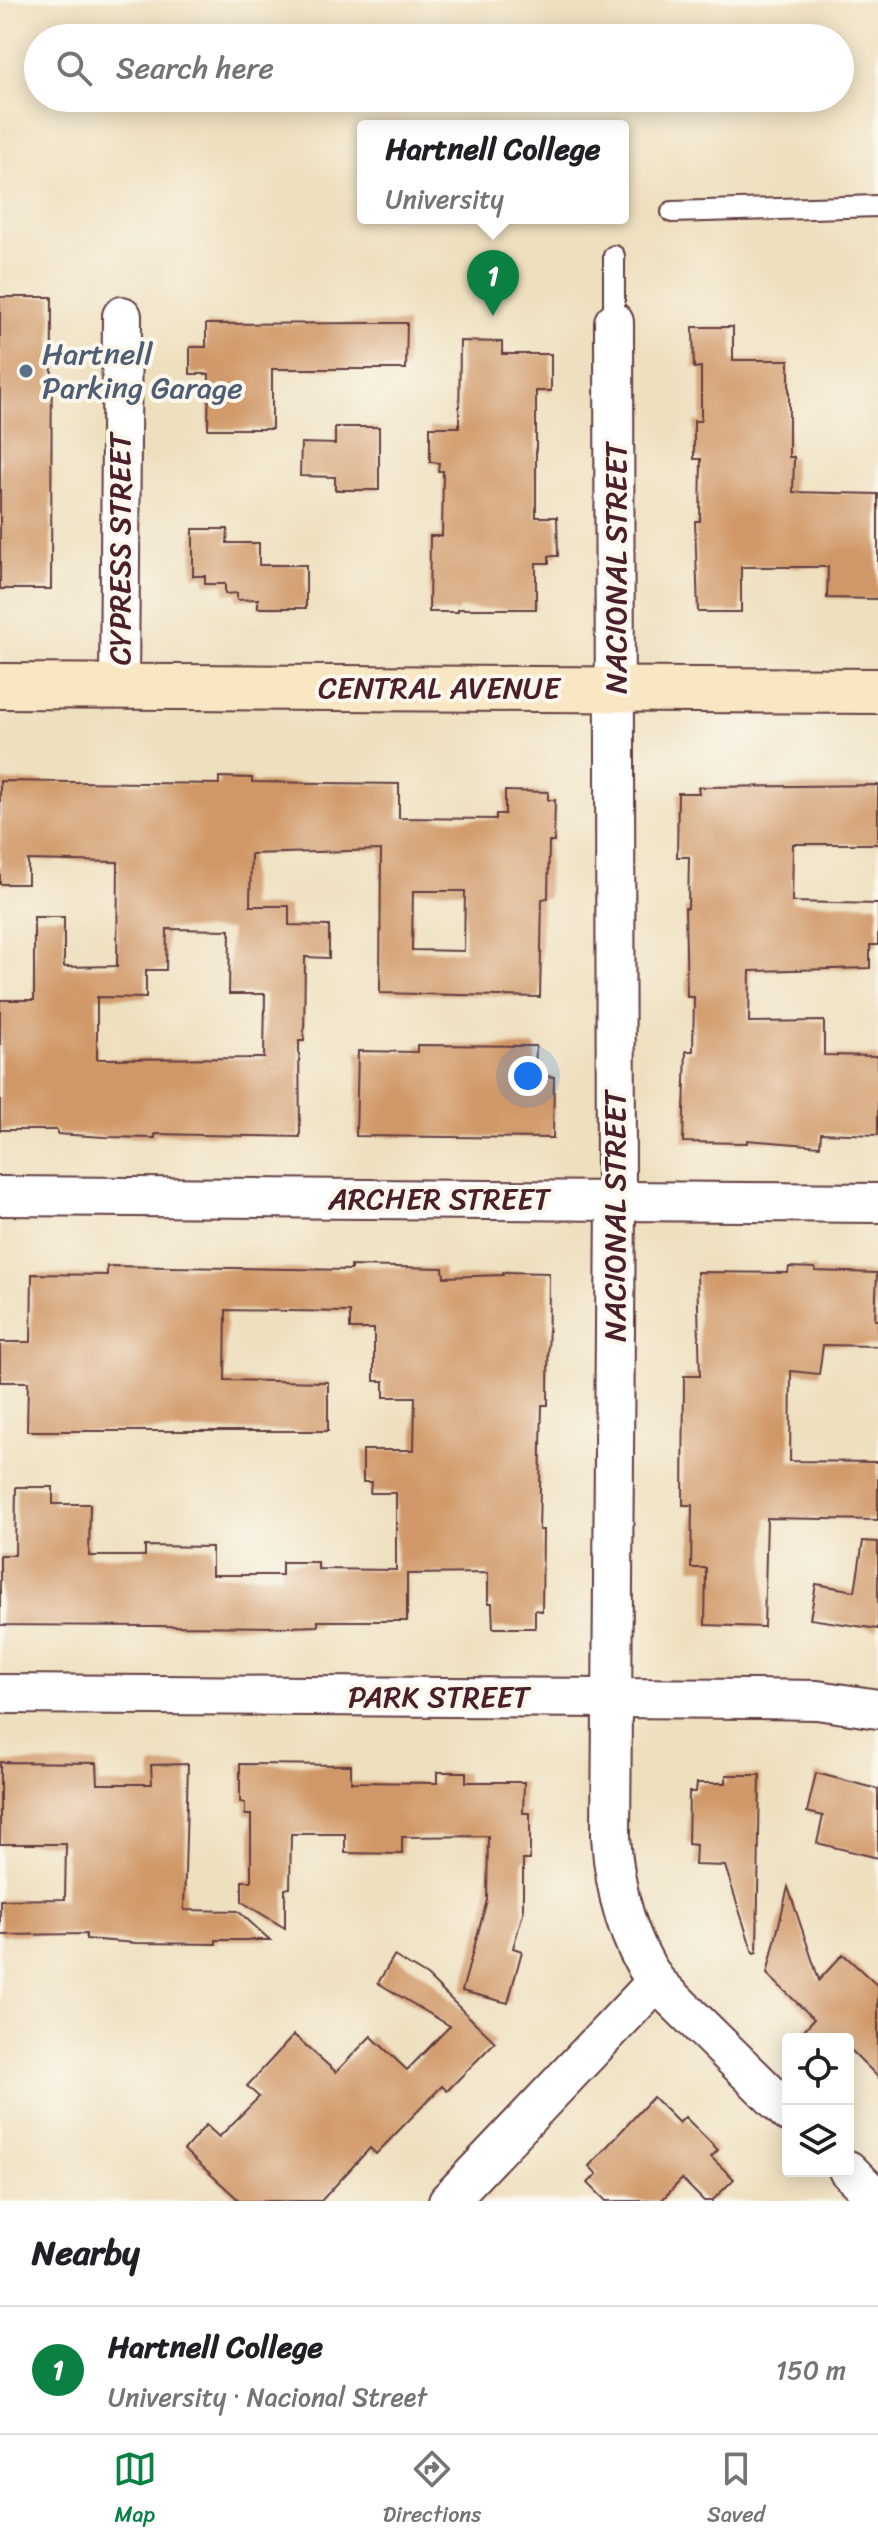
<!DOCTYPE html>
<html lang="en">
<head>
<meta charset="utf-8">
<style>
  body { margin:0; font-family:Sriracha,sans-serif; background:#f2f2f2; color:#202124 }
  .controls { position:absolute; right:24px; bottom:24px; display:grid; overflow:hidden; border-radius:8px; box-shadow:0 4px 20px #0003 }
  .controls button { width:72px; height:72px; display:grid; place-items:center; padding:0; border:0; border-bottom:2px solid #e0e0e0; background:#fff; color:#202124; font:40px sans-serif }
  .you { position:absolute; left:528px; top:1076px; width:28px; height:28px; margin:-20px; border:6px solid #fff; border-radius:50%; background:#1a73e8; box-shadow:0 0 0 12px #1a73e833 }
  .badge { display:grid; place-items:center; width:52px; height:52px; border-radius:50%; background:#0b8043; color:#fff; font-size:26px; font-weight:700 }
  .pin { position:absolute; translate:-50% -66px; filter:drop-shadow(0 2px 4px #0008) }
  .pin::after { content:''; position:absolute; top:42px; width:28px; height:24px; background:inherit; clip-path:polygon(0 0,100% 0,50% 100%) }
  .popup { position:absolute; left:357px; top:120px; width:272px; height:104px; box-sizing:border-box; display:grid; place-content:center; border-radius:8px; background:#fff; filter:drop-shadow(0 2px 6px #0005); font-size:26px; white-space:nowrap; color:#757577 }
  .popup b { font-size:30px; color:#202124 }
  .popup::after { content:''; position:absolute; left:50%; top:100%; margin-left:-16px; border:16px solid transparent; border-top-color:#fff }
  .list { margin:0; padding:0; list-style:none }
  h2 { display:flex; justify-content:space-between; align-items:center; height:104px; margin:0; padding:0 32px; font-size:34px }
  h2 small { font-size:26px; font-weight:400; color:#757577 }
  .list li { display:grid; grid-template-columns:52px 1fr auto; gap:24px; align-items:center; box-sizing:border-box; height:128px; padding:0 32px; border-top:2px solid #e0e0e0 }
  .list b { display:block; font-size:30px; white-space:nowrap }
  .list p { margin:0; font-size:26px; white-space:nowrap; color:#757577 }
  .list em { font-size:26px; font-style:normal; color:#757577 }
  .icon { flex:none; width:44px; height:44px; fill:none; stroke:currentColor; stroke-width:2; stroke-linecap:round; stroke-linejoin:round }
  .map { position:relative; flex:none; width:878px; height:2201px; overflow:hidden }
  .search { position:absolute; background:#fff; box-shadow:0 4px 20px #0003; left:24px; right:24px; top:24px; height:88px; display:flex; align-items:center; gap:20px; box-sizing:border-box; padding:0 28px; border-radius:44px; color:#757577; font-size:30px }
  .sheet { height:232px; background:#fff }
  nav { display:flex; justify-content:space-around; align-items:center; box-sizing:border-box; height:112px; border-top:2px solid #e0e0e0; background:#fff; font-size:22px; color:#757577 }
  nav a { display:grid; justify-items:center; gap:4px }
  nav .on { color:#0b8043 }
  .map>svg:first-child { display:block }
  .building { fill:#d09867; fill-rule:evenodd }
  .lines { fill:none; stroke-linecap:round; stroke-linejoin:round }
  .lane-casing { stroke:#633c41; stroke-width:24 }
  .street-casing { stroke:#633c41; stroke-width:42 }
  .secondary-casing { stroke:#633c41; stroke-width:48 }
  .lane { stroke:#fff; stroke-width:20 }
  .street { stroke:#fff; stroke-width:38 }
  .secondary { stroke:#f9e7c3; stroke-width:44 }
  .service-dot { fill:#5c6f8a; stroke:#fbf7ec; stroke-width:3 }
  .labels { text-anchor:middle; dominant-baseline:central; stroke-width:8; stroke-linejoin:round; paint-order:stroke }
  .service-label { font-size:30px; fill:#4e5e75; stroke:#fbf7ec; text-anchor:start }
  .street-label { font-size:30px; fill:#4a1f2b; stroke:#fbf7ec }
</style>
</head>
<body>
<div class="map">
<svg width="878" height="2201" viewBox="0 0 878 2201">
  <rect width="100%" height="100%" fill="#fbf7ec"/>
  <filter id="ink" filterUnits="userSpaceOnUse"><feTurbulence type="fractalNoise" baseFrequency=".0125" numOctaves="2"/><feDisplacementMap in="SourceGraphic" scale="16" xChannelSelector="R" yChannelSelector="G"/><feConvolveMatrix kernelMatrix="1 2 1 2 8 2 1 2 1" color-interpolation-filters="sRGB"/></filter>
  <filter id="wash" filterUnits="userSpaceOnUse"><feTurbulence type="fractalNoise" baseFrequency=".006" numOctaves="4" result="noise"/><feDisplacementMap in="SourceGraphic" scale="32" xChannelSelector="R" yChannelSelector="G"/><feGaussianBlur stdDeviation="1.8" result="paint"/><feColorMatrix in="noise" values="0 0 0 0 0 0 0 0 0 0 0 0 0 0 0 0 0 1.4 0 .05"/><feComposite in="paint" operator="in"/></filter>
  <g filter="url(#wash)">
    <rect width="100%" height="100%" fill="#eedfbe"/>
    <g id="blocks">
      <!-- building -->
      <g class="building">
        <polygon points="0,297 52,297 51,589 0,589"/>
        <polygon points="372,323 407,323 406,369 272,369 272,429 208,429 209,374 190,374 190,347 206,347 206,324"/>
        <polygon points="693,327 733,327 733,360 789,360 789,457 794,457 793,492 878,494 878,599 827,598 828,567 741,567 741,612 698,612 695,521 700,521 701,459 694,459 694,421 701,421 701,367 694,368"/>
        <polygon points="460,341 502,342 502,354 551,354 551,391 536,391 536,517 557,517 558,556 549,556 549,563 536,563 536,609 458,609 458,612 429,612 430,536 442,536 443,471 438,471 439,463 430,462 430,427 459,427"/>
        <polygon points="335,427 379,427 379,490 335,490 335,477 300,476 301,443 335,444"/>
        <polygon points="193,529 228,529 227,543 259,543 259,565 306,565 306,608 258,608 258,599 237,600 237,593 225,594 225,584 205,584 205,576 193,576"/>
        <path d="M219 777 252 778V782L399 784V818L496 819V814H505V791L548 792V800H555L554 842H549L548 898 542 899 540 997 380 993 381 850 251 854 250 906H289V925L329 926V958L305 957 304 1041H299L300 1137 155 1134V1138L104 1137 57 1134V1130H0V1000H34V917H64V967L117 966 118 862 28 860V884H0V781L219 784ZM413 891H465L464 951 412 950ZM167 929 230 930 229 994H265L264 1058 97 1059V997L146 998V970H166Z"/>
        <polygon points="878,785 878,844 793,844 792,902 878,904 878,945 870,945 870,968 750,971 749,1022 824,1021 824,1055 878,1056 878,1135 821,1133 820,1146 747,1140 747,1143 683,1142 686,1051 693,1051 694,997 687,997 685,908 688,908 689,857 677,857 678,793 699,793 698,787"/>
        <polygon points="417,1045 536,1046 535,1076 554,1077 553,1138 356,1136 358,1051 417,1052"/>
        <polygon points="107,1266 351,1270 351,1266 396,1267 443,1268 444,1277 503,1275 503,1272 549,1273 548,1405 542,1405 539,1530 543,1530 542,1611 535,1610 535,1628 493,1628 492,1603 488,1603 488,1573 407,1574 407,1621 318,1621 318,1626 288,1627 0,1625 0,1555 15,1555 16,1487 53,1487 53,1504 90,1504 89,1556 145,1556 145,1546 212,1547 212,1575 282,1575 282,1562 318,1562 318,1569 396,1570 396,1493 370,1493 371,1482 363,1482 363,1450 414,1450 415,1397 384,1397 384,1381 374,1381 374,1329 350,1329 350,1312 226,1310 225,1380 328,1382 328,1431 27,1431 28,1382 0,1382 0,1342 31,1342 32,1274 107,1275"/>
        <polygon points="789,1267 815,1268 815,1271 877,1273 875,1320 878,1320 878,1346 823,1345 819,1374 791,1371 790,1461 878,1462 878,1520 767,1518 764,1627 705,1625 706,1568 691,1568 692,1505 683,1505 684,1376 700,1376 697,1272 788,1273"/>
        <polygon points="863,1541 878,1542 878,1629 810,1619 816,1584 855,1591"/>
        <polygon points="0,1762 97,1763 98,1784 152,1784 151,1765 188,1764 184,1910 238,1911 270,1940 216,1940 216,1944 136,1943 86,1939 86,1934 0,1935 0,1900 65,1899 66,1844 0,1844"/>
        <polygon points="240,1764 351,1765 351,1782 437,1783 437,1772 466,1772 466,1782 524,1782 523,1813 530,1813 530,1860 523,1860 523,1913 513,1948 522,1951 508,2003 462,1991 487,1900 488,1836 402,1837 402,1854 345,1853 345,1834 291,1834 290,1888 285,1889 285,1928 242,1902 242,1881 251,1881 251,1815 245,1815 245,1803 240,1802"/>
        <polygon points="816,1773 878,1789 878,1858 817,1843 823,1816 807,1812"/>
        <polygon points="726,1775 760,1775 757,1952 753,1953 725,1866 695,1865 696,1845 688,1844 689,1792 696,1792 697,1783 726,1783"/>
        <polygon points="788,1887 819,1980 843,1954 878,1986 878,2077 848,2047 848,2039 796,2039 814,2019 767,1974"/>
        <polygon points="394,1956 427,1976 495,2042 447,2091 442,2086 376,2154 370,2148 321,2201 240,2201 184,2150 206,2125 219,2137 259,2097 247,2086 294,2035 336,2072 371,2036 407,2070 450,2026 378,1983"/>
        <polygon points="653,2097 679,2123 685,2117 718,2150 711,2157 734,2179 712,2201 704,2201 682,2179 661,2201 606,2201 588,2183 597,2174 589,2166"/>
      </g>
    </g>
  </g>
  <g filter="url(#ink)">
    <use href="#blocks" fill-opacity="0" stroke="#633c41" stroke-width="2"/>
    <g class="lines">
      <!-- lane casing -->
      <g class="lane-casing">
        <g id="lane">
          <polyline points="672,212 878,206"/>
          <polyline points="614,256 614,322"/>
        </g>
      </g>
      <!-- street casing -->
      <g class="street-casing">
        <g id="street">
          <path d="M614 322 616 1200 611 1836C614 1889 626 1938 656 1982L788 2112"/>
          <polyline points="119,685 122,316"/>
          <polyline points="0,1196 878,1203"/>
          <polyline points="0,1694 755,1699 817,1700 878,1709"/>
          <polyline points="848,2170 878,2200"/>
          <polyline points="448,2201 656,1982"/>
        </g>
      </g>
      <!-- secondary casing -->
      <g class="secondary-casing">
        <polyline id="secondary" points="0,686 878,691"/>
      </g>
      <!-- lane -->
      <use href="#lane" class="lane"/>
      <!-- street -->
      <use href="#street" class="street"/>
      <!-- secondary -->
      <use href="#secondary" class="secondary"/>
    </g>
  </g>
  <!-- markers -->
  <circle class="service-dot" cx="26" cy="371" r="8"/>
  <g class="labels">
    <!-- service labels -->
    <g class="service-label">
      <text x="42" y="354">Hartnell<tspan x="42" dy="34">Parking Garage</tspan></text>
    </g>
    <!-- street labels -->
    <g class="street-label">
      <text transform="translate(120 549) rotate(-90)">CYPRESS STREET</text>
      <text transform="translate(616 568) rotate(-90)">NACIONAL STREET</text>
      <text x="439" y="688">CENTRAL AVENUE</text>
      <text x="439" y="1199">ARCHER STREET</text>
      <text transform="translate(615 1216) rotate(-90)">NACIONAL STREET</text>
      <text x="439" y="1697">PARK STREET</text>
    </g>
  </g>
</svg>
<div class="controls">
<button><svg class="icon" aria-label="locate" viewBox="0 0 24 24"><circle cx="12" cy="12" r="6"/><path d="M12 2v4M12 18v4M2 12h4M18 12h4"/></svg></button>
<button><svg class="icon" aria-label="layers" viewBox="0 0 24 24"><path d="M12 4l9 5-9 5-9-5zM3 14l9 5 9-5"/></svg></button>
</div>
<div class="you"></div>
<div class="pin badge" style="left:493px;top:316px">1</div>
<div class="popup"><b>Hartnell College</b>University</div>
<div class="search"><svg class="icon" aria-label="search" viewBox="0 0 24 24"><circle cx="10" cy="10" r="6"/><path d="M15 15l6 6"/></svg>Search here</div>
</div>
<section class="sheet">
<h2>Nearby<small></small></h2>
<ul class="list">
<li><span class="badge">1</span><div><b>Hartnell College</b><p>University · Nacional Street</p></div><em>150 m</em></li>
</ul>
</section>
<nav>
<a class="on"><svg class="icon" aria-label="map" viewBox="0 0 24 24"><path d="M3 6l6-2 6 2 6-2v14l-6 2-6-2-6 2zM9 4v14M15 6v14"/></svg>Map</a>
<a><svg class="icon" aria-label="directions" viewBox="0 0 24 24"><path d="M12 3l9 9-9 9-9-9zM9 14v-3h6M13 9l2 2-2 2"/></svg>Directions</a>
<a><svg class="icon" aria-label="saved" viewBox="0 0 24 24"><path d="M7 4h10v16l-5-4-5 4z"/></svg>Saved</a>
</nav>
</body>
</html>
